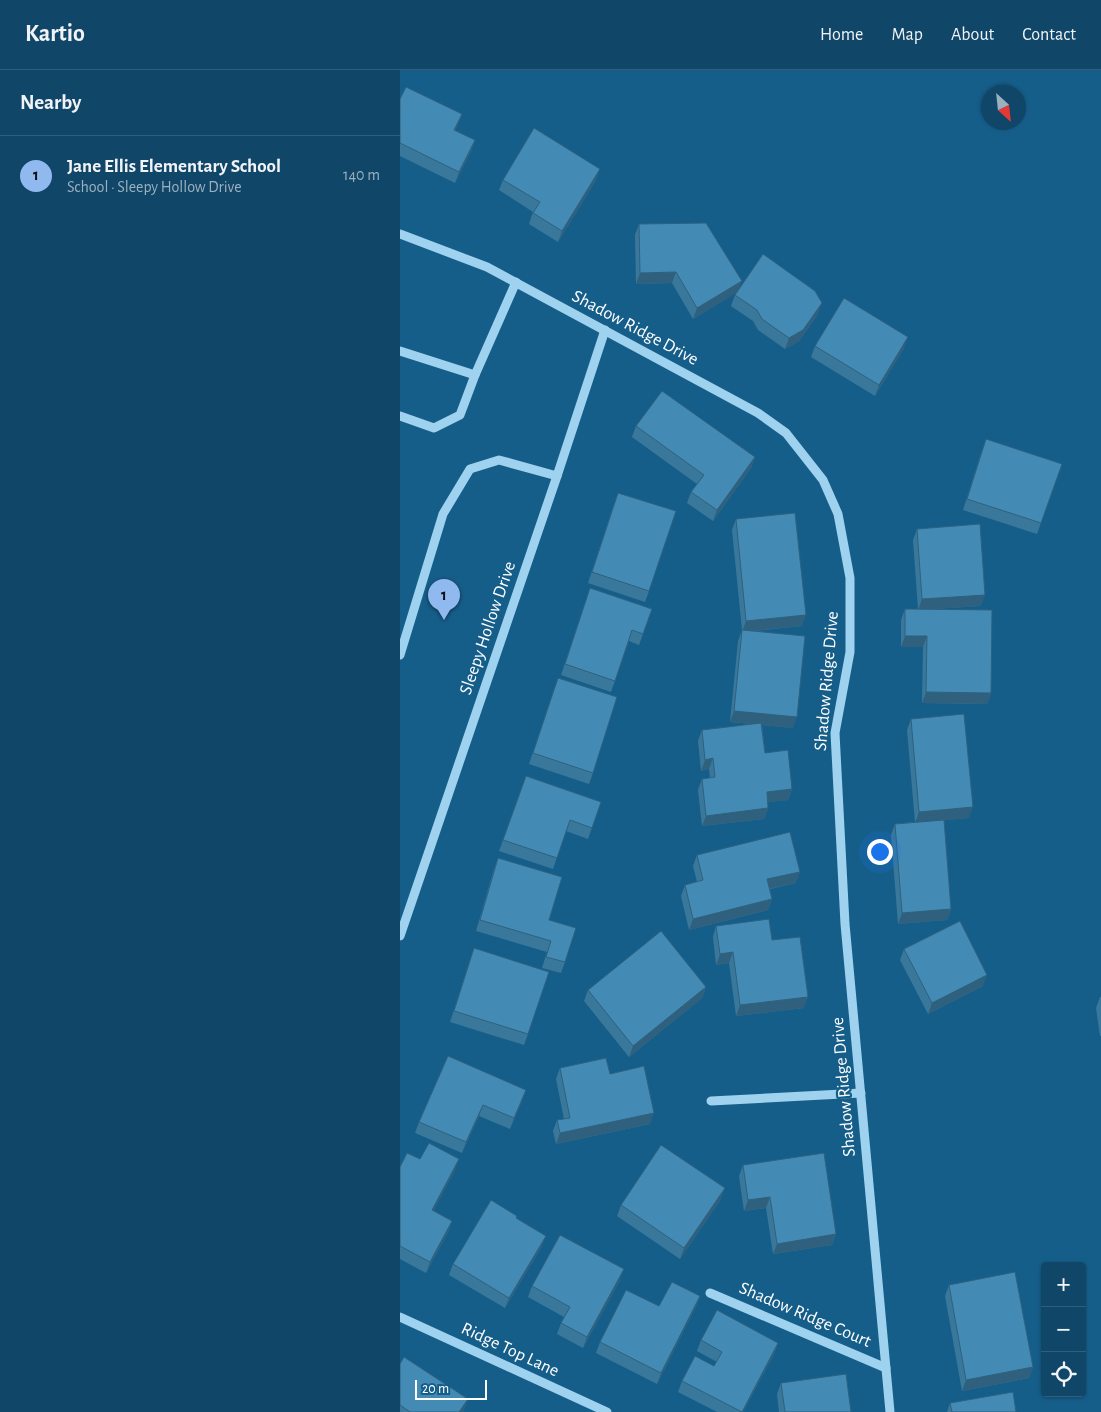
<!DOCTYPE html>
<html lang="en">
<head>
<meta charset="utf-8">
<style>
  body { margin:0; font-family:"Alegreya Sans",sans-serif; background:#1e5071; color:#f1f3f6 }
  .controls { position:absolute; right:15px; bottom:15px; display:grid; overflow:hidden; border-radius:5px; box-shadow:0 1px 4px #0004 }
  .controls button { width:45px; height:45px; display:grid; place-items:center; padding:0; border:0; border-bottom:1px solid #305e7c; background:#104668; color:#f1f3f6; font:25px sans-serif }
  .compass { position:absolute; left:581px; top:15px; width:45px; height:45px; border-radius:50%; background:#104668; box-shadow:0 1px 4px #0004; rotate:153deg }
  .scale { position:absolute; left:15px; bottom:12px; width:72px; box-sizing:border-box; padding-left:5px; border:2px solid #fff; border-top:0; font-size:14px; line-height:18px; white-space:nowrap; color:#fff; -webkit-text-stroke:4px #165e8a; paint-order:stroke }
  .you { position:absolute; left:479px; top:781px; width:18px; height:18px; margin:-12px; border:4px solid #fff; border-radius:50%; background:#1a73e8; box-shadow:0 0 0 8px #1a73e833 }
  .badge { display:grid; place-items:center; width:32px; height:32px; border-radius:50%; background:#90b9f0; color:#111; font-size:16px; font-weight:700 }
  .pin { position:absolute; translate:-50% -41px; filter:drop-shadow(0 1px 2px #0008) }
  .pin::after { content:''; position:absolute; top:26px; width:18px; height:15px; background:inherit; clip-path:polygon(0 0,100% 0,50% 100%) }
  .list { margin:0; padding:0; list-style:none }
  h2 { display:flex; justify-content:space-between; align-items:center; height:65px; margin:0; padding:0 20px; font-size:21px }
  h2 small { font-size:16px; font-weight:400; color:#9cb1c0 }
  .list li { display:grid; grid-template-columns:32px 1fr auto; gap:15px; align-items:center; box-sizing:border-box; height:80px; padding:0 20px; border-top:1px solid #305e7c }
  .list b { display:block; font-size:19px; white-space:nowrap }
  .list p { margin:0; font-size:16px; white-space:nowrap; color:#9cb1c0 }
  .list em { font-size:16px; font-style:normal; color:#9cb1c0 }
  .icon { flex:none; width:28px; height:28px; fill:none; stroke:currentColor; stroke-width:2; stroke-linecap:round; stroke-linejoin:round }
  .map { position:relative; flex:none; width:701px; height:1342px; overflow:hidden }
  header { display:flex; align-items:center; gap:30px; box-sizing:border-box; height:70px; padding:0 25px; background:#104668; border-bottom:1px solid #305e7c }
  header strong { font-size:24px }
  nav { display:flex; gap:28px; margin-inline-start:auto; font-size:18px }
  main { display:flex }
  aside { flex:1; background:#104668 }
  .map>svg:first-child { display:block }
  .lines { fill:none; stroke-linecap:round; stroke-linejoin:round }
  .minor { stroke:#9ed2ef; stroke-width:9 }
  .wall { fill:#3a789b }
  .shaded-wall { fill:#2f617e }
  .building { fill:#438bb4; stroke:#2f617e }
  .labels { text-anchor:middle; dominant-baseline:central; stroke-width:4.5; stroke-linejoin:round; paint-order:stroke }
  .street-label { font-size:18px; fill:#fff; stroke:#165e8a }
</style>
</head>
<body>
<header>
<strong>Kartio</strong>
<nav><a>Home</a><a>Map</a><a>About</a><a>Contact</a></nav>
</header>
<main>
<aside>
<h2>Nearby<small></small></h2>
<ul class="list">
<li><span class="badge">1</span><div><b>Jane Ellis Elementary School</b><p>School · Sleepy Hollow Drive</p></div><em>140 m</em></li>
</ul>
</aside>
<div class="map">
<svg width="701" height="1342" viewBox="0 0 701 1342">
  <rect width="100%" height="100%" fill="#165e8a"/>
  <g class="lines">
    <!-- minor -->
    <g class="minor">
      <polyline points="0,164 87,197 358,343 386,363 423,410 438,444 450,508 450,582 435,663 445,854 490,1342"/>
      <polyline points="0,281 75,305"/>
      <polyline points="0,346 34,358 60,345 75,305 116,212"/>
      <polyline points="0,585 43,444 70,399 99,390 157,406"/>
      <polyline points="0,866 157,406 205,260"/>
      <polyline points="311,1031 461,1023"/>
      <polyline points="310,1223 486,1298"/>
      <polyline points="0,1247 207,1342"/>
    </g>
  </g>
  <!-- wall -->
  <g class="wall">
    <polygon points="0,29 62,44 55,61 75,70 71,81 55,113 0,86"/>
    <polygon points="103,110 196,110 158,172 129,154 133,142 99,120"/>
    <polygon points="239,154 339,220 418,244 399,271 385,279 358,260 353,251 331,236 335,225 337,222 293,249 272,213 236,214 235,165"/>
    <polygon points="415,276 504,278 475,326 411,287"/>
    <polygon points="236,356 355,387 351,398 313,451 287,433 291,422 297,414 232,367"/>
    <polygon points="582,380 662,394 637,464 563,440"/>
    <polygon points="214,434 249,521 245,532 188,513"/>
    <polygon points="336,449 402,556 354,561 393,658 362,655 365,683 392,719 388,730 368,732 368,738 364,749 302,756 298,720 302,709 310,708 309,699 301,701 298,671 302,660 353,654 330,652 338,571 342,560 332,460"/>
    <polygon points="517,459 581,536 532,539 591,623 587,634 522,633 523,577 501,577 501,550 505,539 518,539 513,470"/>
    <polygon points="190,518 252,539 239,575 229,571 211,622 161,605"/>
    <polygon points="154,619 193,703 189,714 129,694"/>
    <polygon points="511,649 569,748 544,750 551,839 547,850 498,854 491,765 495,754 515,752 507,660"/>
    <polygon points="126,706 201,732 188,769 166,761 153,799 99,781"/>
    <polygon points="297,785 396,813 370,819 372,829 368,840 289,860 281,826 285,815 297,812 293,796"/>
    <polygon points="98,788 149,850 165,892 161,903 142,898 147,882 76,861 94,799"/>
    <polygon points="316,856 372,870 404,938 336,946 329,893 316,895 313,867"/>
    <polygon points="74,878 128,964 124,975 50,952"/>
    <polygon points="504,879 583,916 528,944 500,890"/>
    <polygon points="306,917 302,928 229,987 184,931 188,920"/>
    <polygon points="700,927 701,927 701,966 700,966 696,938"/>
    <polygon points="48,986 122,1031 110,1059 79,1046 62,1083 15,1063 19,1052"/>
    <polygon points="160,998 210,1004 250,1054 156,1074 153,1061 157,1050 164,1049 156,1009"/>
    <polygon points="20,1089 55,1100 33,1141 52,1151 48,1162 26,1203 0,1189 0,1097"/>
    <polygon points="343,1095 436,1164 432,1175 373,1184 366,1138 344,1141 339,1106"/>
    <polygon points="321,1129 280,1189 217,1146 221,1135"/>
    <polygon points="116,1149 142,1176 105,1238 49,1205 53,1194"/>
    <polygon points="220,1210 183,1278 157,1264 161,1253 164,1247 128,1227 132,1216"/>
    <polygon points="549,1215 633,1297 629,1308 562,1321 545,1226"/>
    <polygon points="300,1226 296,1236 257,1314 196,1283 200,1272 259,1236"/>
    <polygon points="301,1270 378,1273 374,1284 343,1342 317,1342 278,1322 282,1311 314,1296 317,1292 297,1281"/>
    <polygon points="0,1294 68,1329 63,1342 0,1342"/>
    <polygon points="381,1313 451,1342 379,1342 377,1324"/>
    <polygon points="550,1333 552,1342 547,1342"/>
  </g>
  <!-- shaded-wall -->
  <g class="shaded-wall">
    <polygon points="62,44 58,55 50,71 54,60"/>
    <polygon points="75,70 71,81 55,113 59,102"/>
    <polygon points="200,99 196,110 158,172 162,161"/>
    <polygon points="276,202 272,213 236,214 240,203"/>
    <polygon points="342,211 338,222 293,249 297,238"/>
    <polygon points="422,233 418,244 399,271 385,279 389,268"/>
    <polygon points="508,267 504,278 475,326 479,315"/>
    <polygon points="355,387 351,398 313,451 317,440"/>
    <polygon points="585,525 581,536 518,540 522,529"/>
    <polygon points="406,545 402,556 342,562 346,551"/>
    <polygon points="505,566 527,566 523,577 501,577"/>
    <polygon points="526,622 591,623 587,634 522,633"/>
    <polygon points="334,641 397,647 393,658 330,652"/>
    <polygon points="313,688 309,699 301,701 305,690"/>
    <polygon points="392,719 388,730 363,733 367,722"/>
    <polygon points="573,737 569,748 515,753 519,742"/>
    <polygon points="368,738 364,749 302,756 306,746"/>
    <polygon points="400,802 396,813 363,820 367,809"/>
    <polygon points="372,829 368,840 289,860 293,849"/>
    <polygon points="551,839 547,850 498,854 502,843"/>
    <polygon points="333,882 329,893 316,895 320,884"/>
    <polygon points="587,905 583,916 528,944 532,933"/>
    <polygon points="306,917 302,928 229,987 233,976"/>
    <polygon points="408,927 404,938 336,946 340,935"/>
    <polygon points="126,1020 122,1031 110,1059 114,1048"/>
    <polygon points="83,1035 79,1046 62,1083 66,1072"/>
    <polygon points="254,1043 250,1054 156,1074 160,1063"/>
    <polygon points="59,1089 55,1100 28,1151 32,1140"/>
    <polygon points="325,1118 321,1129 280,1189 284,1178"/>
    <polygon points="370,1127 366,1138 344,1141 348,1130"/>
    <polygon points="52,1151 48,1162 26,1203 30,1192"/>
    <polygon points="436,1164 432,1175 373,1184 377,1174"/>
    <polygon points="146,1166 142,1176 105,1238 109,1228"/>
    <polygon points="224,1199 220,1210 183,1278 187,1267"/>
    <polygon points="300,1226 296,1236 257,1314 261,1303"/>
    <polygon points="378,1273 374,1284 343,1342 342,1342"/>
    <polygon points="633,1297 629,1308 562,1321 566,1310"/>
    <polygon points="68,1329 64,1340 63,1342 59,1342"/>
  </g>
  <!-- building -->
  <g class="building">
    <polygon points="6,17 62,44 54,60 75,70 59,102 0,73 0,29"/>
    <polygon points="134,58 200,99 162,161 133,143 140,132 103,110"/>
    <polygon points="306,153 342,211 297,238 276,202 240,203 239,154"/>
    <polygon points="363,184 415,221 422,233 403,260 389,268 362,249 357,240 335,225"/>
    <polygon points="444,228 508,267 479,315 415,276"/>
    <polygon points="262,321 355,387 317,440 291,422 304,405 236,356"/>
    <polygon points="586,369 662,394 641,453 567,429"/>
    <polygon points="218,423 276,441 249,521 192,502"/>
    <polygon points="395,443 406,545 346,551 336,449"/>
    <polygon points="580,454 585,525 522,529 517,459"/>
    <polygon points="190,518 252,539 243,564 232,560 215,611 165,594"/>
    <polygon points="505,539 592,540 591,623 526,622 527,566 505,566"/>
    <polygon points="342,560 405,566 397,647 334,641"/>
    <polygon points="158,608 217,627 193,703 133,683"/>
    <polygon points="564,644 573,737 519,742 511,649"/>
    <polygon points="361,653 365,683 388,680 392,719 367,722 368,738 306,746 302,709 315,707 313,688 305,690 302,660"/>
    <polygon points="126,706 201,732 192,758 170,750 157,788 103,770"/>
    <polygon points="544,750 551,839 502,843 495,754"/>
    <polygon points="390,762 400,802 367,809 372,829 293,849 285,815 303,810 297,785"/>
    <polygon points="98,788 162,807 149,850 176,858 165,892 146,887 151,871 80,850"/>
    <polygon points="369,849 372,870 400,867 408,927 340,935 333,882 320,884 316,856"/>
    <polygon points="560,851 587,905 532,933 504,879"/>
    <polygon points="261,861 306,917 233,976 188,920"/>
    <polygon points="74,878 149,902 128,964 54,941"/>
    <polygon points="48,986 126,1020 114,1048 83,1035 66,1072 19,1052"/>
    <polygon points="206,988 210,1004 244,996 254,1043 160,1063 157,1050 170,1048 160,998"/>
    <polygon points="29,1073 59,1089 32,1140 52,1151 30,1192 0,1176 0,1097 7,1083 20,1089"/>
    <polygon points="261,1075 325,1118 284,1178 221,1135"/>
    <polygon points="424,1083 436,1164 377,1174 370,1127 348,1130 343,1095"/>
    <polygon points="91,1130 117,1146 116,1148 146,1166 109,1228 53,1194"/>
    <polygon points="160,1165 224,1199 187,1267 161,1253 170,1237 132,1216"/>
    <polygon points="615,1202 633,1297 566,1310 549,1215"/>
    <polygon points="272,1212 300,1226 261,1303 200,1272 226,1220 259,1236"/>
    <polygon points="317,1240 378,1273 342,1342 282,1311 295,1286 314,1296 322,1282 301,1270"/>
    <polygon points="4,1287 68,1329 59,1342 10,1342 0,1335 0,1294"/>
    <polygon points="446,1304 451,1342 385,1342 381,1313"/>
    <polygon points="613,1322 616,1342 552,1342 550,1333"/>
  </g>
  <g class="labels">
    <!-- street labels -->
    <g class="street-label">
      <text transform="translate(235 258) rotate(28)">Shadow Ridge Drive</text>
      <text transform="translate(88 558) rotate(-71)">Sleepy Hollow Drive</text>
      <text transform="translate(427 611) rotate(-85)">Shadow Ridge Drive</text>
      <text transform="translate(444 1017) rotate(-95)">Shadow Ridge Drive</text>
      <text transform="translate(405 1245) rotate(23)">Shadow Ridge Court</text>
      <text transform="translate(110 1280) rotate(25)">Ridge Top Lane</text>
    </g>
  </g>
</svg>
<div class="controls">
<button>+</button>
<button>−</button>
<button><svg class="icon" aria-label="locate" viewBox="0 0 24 24"><circle cx="12" cy="12" r="6"/><path d="M12 2v4M12 18v4M2 12h4M18 12h4"/></svg></button>
</div>
<svg class="compass" viewBox="-18 -18 36 36"><path d="M0-13l5 13h-10z" fill="#e53935"/><path d="M0 13l5-13h-10z" fill="#9cb1c0"/></svg>
<div class="scale">20 m</div>
<div class="you"></div>
<div class="pin badge" style="left:44px;top:550px">1</div>
</div>
</main>
</body>
</html>
